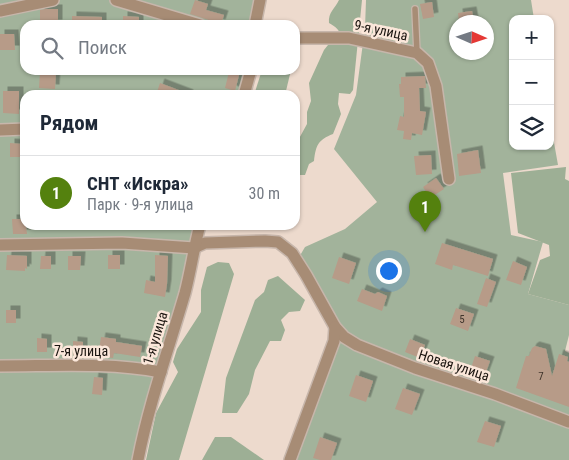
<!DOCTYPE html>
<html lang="ru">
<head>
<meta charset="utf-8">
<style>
  body { margin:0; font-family:"Roboto Condensed",sans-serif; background:#f2f2f3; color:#1f2937 }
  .controls { position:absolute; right:15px; top:15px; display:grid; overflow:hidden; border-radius:10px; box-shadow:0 1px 4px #0004 }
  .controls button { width:45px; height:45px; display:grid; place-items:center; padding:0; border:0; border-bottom:1px solid #e0e1e3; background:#fff; color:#1f2937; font:25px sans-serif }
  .compass { position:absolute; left:449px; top:15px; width:45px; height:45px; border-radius:50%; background:#fff; box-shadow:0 1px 4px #0004; rotate:93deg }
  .you { position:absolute; left:388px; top:270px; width:18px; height:18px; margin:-12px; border:4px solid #fff; border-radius:50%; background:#1a73e8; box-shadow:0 0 0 8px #1a73e833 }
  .badge { display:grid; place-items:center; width:32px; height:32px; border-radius:50%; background:#54810e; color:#fff; font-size:16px; font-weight:700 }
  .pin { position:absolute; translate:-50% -41px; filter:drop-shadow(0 1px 2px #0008) }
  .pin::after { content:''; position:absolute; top:26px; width:18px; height:15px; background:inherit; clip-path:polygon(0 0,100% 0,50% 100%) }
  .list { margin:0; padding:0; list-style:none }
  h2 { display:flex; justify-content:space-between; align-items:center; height:65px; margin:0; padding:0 20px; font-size:21px }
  h2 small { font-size:16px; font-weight:400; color:#747a83 }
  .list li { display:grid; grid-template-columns:32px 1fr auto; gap:15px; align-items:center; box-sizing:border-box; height:75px; padding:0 20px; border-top:1px solid #e0e1e3 }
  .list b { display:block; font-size:19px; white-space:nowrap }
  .list p { margin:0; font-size:16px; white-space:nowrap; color:#747a83 }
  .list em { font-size:16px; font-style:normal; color:#747a83 }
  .icon { flex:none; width:28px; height:28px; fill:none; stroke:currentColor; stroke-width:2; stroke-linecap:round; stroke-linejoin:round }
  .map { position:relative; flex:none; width:569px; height:460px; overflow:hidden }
  .search { position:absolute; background:#fff; box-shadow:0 1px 4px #0004; left:20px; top:20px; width:280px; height:55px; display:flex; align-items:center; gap:12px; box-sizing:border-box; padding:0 18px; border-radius:15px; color:#747a83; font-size:19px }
  .panel { position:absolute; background:#fff; box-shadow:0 1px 4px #0004; left:20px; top:90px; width:280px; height:140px; border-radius:15px }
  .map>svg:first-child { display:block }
  .green { fill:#a2b39b; fill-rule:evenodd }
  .forest { fill:#9daf95 }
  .building { fill:#b79b88; filter:url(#shadow) }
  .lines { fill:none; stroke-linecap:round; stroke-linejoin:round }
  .lane-casing { stroke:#c7b6ab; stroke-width:8 }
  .street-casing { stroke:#c7b6ab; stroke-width:14 }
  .lane { stroke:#a78c75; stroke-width:5.5 }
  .street { stroke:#a78c75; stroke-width:11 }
  .labels { text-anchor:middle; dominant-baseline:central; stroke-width:5; stroke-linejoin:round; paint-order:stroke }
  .number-label { font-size:11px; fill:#41362d }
  .street-label { font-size:14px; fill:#1a140f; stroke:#fbe7da }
</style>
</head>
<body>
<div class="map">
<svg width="569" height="460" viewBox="0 0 569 460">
  <defs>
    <filter id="shadow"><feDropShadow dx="4.5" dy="-4.5" stdDeviation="0" flood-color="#0004"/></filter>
  </defs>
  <rect width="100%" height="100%" fill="#eddacd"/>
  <!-- green -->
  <g class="green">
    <polygon points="0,0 255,0 251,15 251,25 25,25 25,70 245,70 237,95 25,95 25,225 198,225 156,374 133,460 0,460"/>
    <path d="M366 0H531L534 19H513V146H550V120L558 165 503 173 511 235 543 242 528 294 569 305V335L565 351 569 353V460H287L335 333 295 264 305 247 345 229 377 202 334 149 356 95 365 28ZM456 22H486V52H456Z"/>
  </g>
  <!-- forest -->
  <g class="forest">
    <path d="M339 0H362L353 90 350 94 339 93 338 104 341 114 333 134C318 140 316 145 314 161L309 164 305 175H299L295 171V146L307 124V112L311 101 309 83 324 50 328 45 340 39C341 30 336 27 329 23 328 12 335 9 339 0Z"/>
    <polygon points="262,70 291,70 285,95 254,95"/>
    <polygon points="566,167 565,179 569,181 569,305 528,294 540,260 550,256 549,245 518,233 511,173"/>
    <polygon points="218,262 229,263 234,274 179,460 146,460 156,413 178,372 173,362 177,349 201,312 201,290 207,267"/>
    <polygon points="278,276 305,300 300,311 289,312 281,320 285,330 281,341 270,341 255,370 249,394 237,413 222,413 226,378 255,300 264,292 268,280"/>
    <polygon points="215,437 231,437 264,460 202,460"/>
  </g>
  <!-- building -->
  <g class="building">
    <polygon points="195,0 208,4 206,10 224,15 221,24 190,14"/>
    <polygon points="432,2 434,17 423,19 420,4"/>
    <polygon points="46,9 58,9 58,24 40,25 40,10"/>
    <polygon points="472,11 474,22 459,22 458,13"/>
    <polygon points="72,16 102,17 102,25 72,25"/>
    <polygon points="123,16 139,17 139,25 123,25"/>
    <polygon points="0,34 14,34 15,50 0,50"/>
    <polygon points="40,72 56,72 55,89 39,88"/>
    <polygon points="229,72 239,75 235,91 225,88"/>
    <polygon points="425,76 426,88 419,88 420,111 426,112 422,135 412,133 411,140 403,139 404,131 397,130 400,116 404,117 404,97 400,97 399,84 401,84 401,77"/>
    <polygon points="160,83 189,94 189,95 156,95"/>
    <polygon points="3,91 19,91 19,114 3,113"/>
    <polygon points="10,143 22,144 21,157 10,157"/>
    <polygon points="478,150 481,173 459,176 457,154"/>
    <polygon points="431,155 432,174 416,175 414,156"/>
    <polygon points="436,178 444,189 430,198 423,187"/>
    <polygon points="12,219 25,219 27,234 13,234"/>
    <polygon points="442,243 493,259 488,276 453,265 452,270 435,264"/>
    <polygon points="7,255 27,256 27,269 25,268 25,271 6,270"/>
    <rect x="108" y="255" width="12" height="14"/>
    <polygon points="155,255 168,256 167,284 165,297 144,293 146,280 155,282"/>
    <polygon points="41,256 51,256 51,269 40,269"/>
    <polygon points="68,256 81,256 80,270 68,270"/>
    <polygon points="339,257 356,263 349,284 332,278"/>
    <polygon points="513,261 527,267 521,285 506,280"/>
    <polygon points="486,278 496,282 487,307 477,304"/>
    <polygon points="362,289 375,294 378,292 387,296 382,311 357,301"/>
    <polygon points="456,308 474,314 468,331 450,324"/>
    <rect x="6" y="310" width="10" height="13"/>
    <polygon points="101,337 116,339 116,342 142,346 140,357 114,353 113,358 98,356"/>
    <polygon points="37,338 47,339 47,352 37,352"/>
    <polygon points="410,339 425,345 420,358 405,352"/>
    <polygon points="73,341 83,342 83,355 73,355"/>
    <polygon points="535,346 546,349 552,376 559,354 568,357 567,361 569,362 569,407 516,388 526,356 529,356 532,348"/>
    <polygon points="475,356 490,361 483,380 469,374"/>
    <polygon points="356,375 373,381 366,402 349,396"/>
    <polygon points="94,377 103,378 102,395 92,394"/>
    <polygon points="403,388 420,394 412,415 395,409"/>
    <polygon points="485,421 501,426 494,447 477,442"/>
    <polygon points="320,437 337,443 331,460 320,460 313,458"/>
  </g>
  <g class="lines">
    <!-- lane casing -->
    <g class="lane-casing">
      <polyline id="lane" points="415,9 417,53"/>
    </g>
    <!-- street casing -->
    <g class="street-casing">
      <g id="street">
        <polyline points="116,0 200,25"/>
        <polyline points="0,11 53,0"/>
        <polyline points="255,25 260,0"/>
        <polyline points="295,38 349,38 417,53 428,63 436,86 449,179"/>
        <polyline points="244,95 251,70"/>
        <polyline points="0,130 25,129"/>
        <polyline points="0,245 122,243 194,248 205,243 265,241 278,242 292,253 306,275 335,327 344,337 357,345 415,368 495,394 569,422"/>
        <path d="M0 366C54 366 107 362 161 372"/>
        <path d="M138 460C149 403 169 348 185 293 191 270 194 247 200 225"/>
        <polyline points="290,460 334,341 335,327"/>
      </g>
    </g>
    <!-- lane -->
    <use href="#lane" class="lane"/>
    <!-- street -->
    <use href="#street" class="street"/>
  </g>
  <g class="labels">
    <!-- number labels -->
    <g class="number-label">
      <text x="462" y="319">5</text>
      <text x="541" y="376">7</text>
    </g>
    <!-- street labels -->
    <g class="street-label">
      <text transform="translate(381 30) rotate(12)">9-я улица</text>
      <text transform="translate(155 338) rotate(-73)">1-я улица</text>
      <text x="81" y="351">7-я улица</text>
      <text transform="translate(454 365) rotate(18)">Новая улица</text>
    </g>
  </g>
</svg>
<div class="controls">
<button>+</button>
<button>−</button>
<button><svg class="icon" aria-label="layers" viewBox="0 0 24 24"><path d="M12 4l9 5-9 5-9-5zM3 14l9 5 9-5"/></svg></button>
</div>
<svg class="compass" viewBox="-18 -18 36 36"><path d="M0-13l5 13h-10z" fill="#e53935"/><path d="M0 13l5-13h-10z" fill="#747a83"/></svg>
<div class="you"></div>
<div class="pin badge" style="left:425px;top:232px">1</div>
<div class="search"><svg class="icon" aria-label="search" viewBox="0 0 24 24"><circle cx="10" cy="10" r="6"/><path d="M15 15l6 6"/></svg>Поиск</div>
<section class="panel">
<h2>Рядом<small></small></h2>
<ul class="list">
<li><span class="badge">1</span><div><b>СНТ «Искра»</b><p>Парк · 9-я улица</p></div><em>30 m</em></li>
</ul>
</section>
</div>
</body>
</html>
